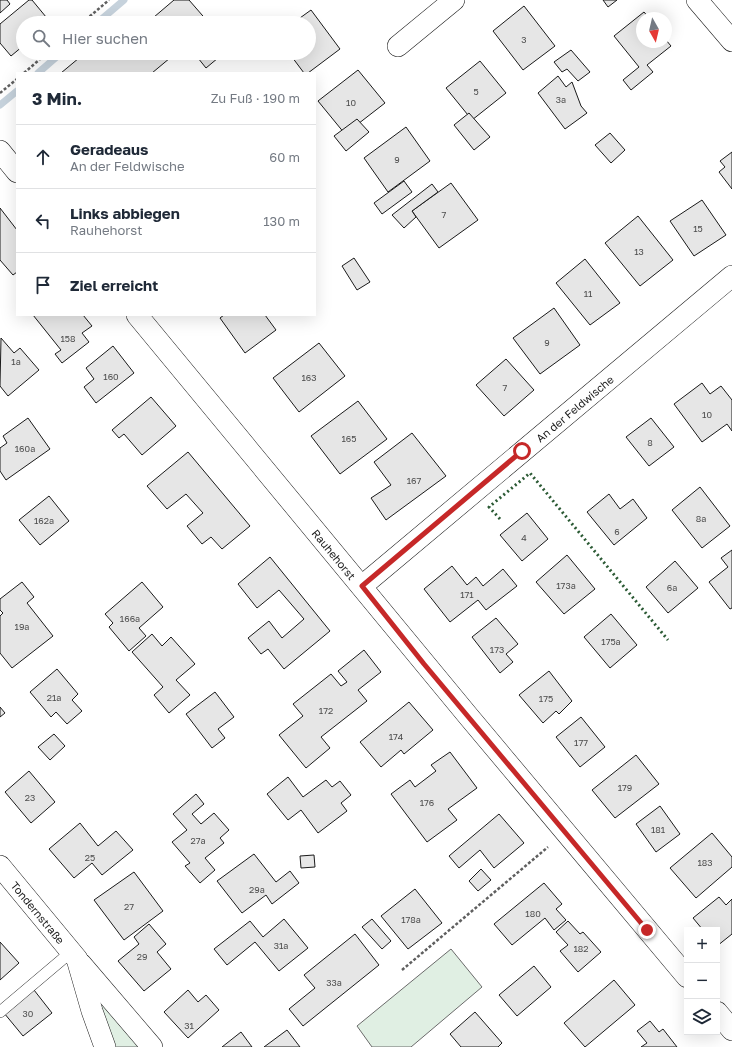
<!DOCTYPE html>
<html lang="de">
<head>
<meta charset="utf-8">
<style>
  body { margin:0; font-family:"Golos Text",sans-serif; background:#f6f6f7; color:#1f2937 }
  .controls { position:absolute; right:12px; bottom:12px; display:grid; overflow:hidden; border-radius:0px; box-shadow:0 4px 16px #0002 }
  .controls button { width:36px; height:36px; display:grid; place-items:center; padding:0; border:0; border-bottom:1px solid #e0e1e3; background:#fff; color:#1f2937; font:20px sans-serif }
  .compass { position:absolute; left:636px; top:12px; width:36px; height:36px; border-radius:50%; background:#fff; box-shadow:0 4px 16px #0002; rotate:172deg }
  .stop { position:absolute; width:12px; height:12px; margin:-9px; border:3px solid #c62828; border-radius:50%; background:#fff }
  .stop.end { background:#c62828; border-color:#fff; box-shadow:0 1px 4px #0008 }
  .list { margin:0; padding:0; list-style:none }
  h2 { display:flex; justify-content:space-between; align-items:center; height:52px; margin:0; padding:0 16px; font-size:17px }
  h2 small { font-size:13px; font-weight:400; color:#747a83 }
  .list li { display:grid; grid-template-columns:26px 1fr auto; gap:12px; align-items:center; box-sizing:border-box; height:64px; padding:0 16px; border-top:1px solid #e0e1e3 }
  .list b { display:block; font-size:15px; white-space:nowrap }
  .list p { margin:0; font-size:13px; white-space:nowrap; color:#747a83 }
  .list em { font-size:13px; font-style:normal; color:#747a83 }
  .icon { flex:none; width:22px; height:22px; fill:none; stroke:currentColor; stroke-width:2; stroke-linecap:round; stroke-linejoin:round }
  .map { position:relative; flex:none; width:732px; height:1047px; overflow:hidden }
  .search { position:absolute; background:#fff; box-shadow:0 4px 16px #0002; left:16px; top:16px; width:300px; height:44px; display:flex; align-items:center; gap:10px; box-sizing:border-box; padding:0 14px; border-radius:22px; color:#747a83; font-size:15px }
  .panel { position:absolute; background:#fff; box-shadow:0 4px 16px #0002; left:16px; top:72px; width:300px; height:244px; border-radius:0px }
  .map>svg:first-child { display:block }
  .green { fill:#e0efe3; stroke:#6a6a6a }
  .lines { fill:none; stroke-linecap:round; stroke-linejoin:round }
  .stream { stroke:#c6d2dc; stroke-width:7 }
  .building { fill:#e6e6e6; stroke:#1a1a1a }
  .lane-casing { stroke:#1a1a1a; stroke-width:12 }
  .street-casing { stroke:#1a1a1a; stroke-width:22 }
  .path { stroke:#5f5f5f; stroke-width:2.5; stroke-dasharray:3 2; stroke-linecap:butt }
  .lane { stroke:#fff; stroke-width:11 }
  .street { stroke:#fff; stroke-width:21 }
  .hedge { stroke:#2b5a34; stroke-width:3; stroke-dasharray:2 3; stroke-linecap:butt }
  .route { stroke:#c62828; stroke-width:5 }
  .labels { text-anchor:middle; dominant-baseline:central; stroke-width:3; stroke-linejoin:round; paint-order:stroke }
  .number-label { font-size:9px; fill:#4d4d4d }
  .street-label { font-size:11px; fill:#1a1a1a; stroke:#fff }
</style>
</head>
<body>
<div class="map">
<svg width="732" height="1047" viewBox="0 0 732 1047">
  <rect width="100%" height="100%" fill="#fff"/>
  <!-- green -->
  <g class="green">
    <polygon points="451,949 482,987 411,1047 372,1047 357,1026"/>
    <polygon points="77,959 151,1047 105,1047"/>
  </g>
  <g class="lines">
    <!-- stream -->
    <g class="stream">
      <polyline points="97,23 124,0"/>
      <polyline points="38,73 61,53"/>
      <polyline points="0,105 17,91"/>
    </g>
  </g>
  <!-- building -->
  <g class="building">
    <polygon points="0,0 7,0 10,4 0,13"/>
    <polygon points="29,0 32,0 51,23 23,23 23,46 11,56 0,43 0,24"/>
    <polygon points="174,0 189,0 209,23 147,23"/>
    <polygon points="603,0 617,0 608,7"/>
    <polygon points="524,6 555,46 523,70 493,31"/>
    <polygon points="311,10 340,49 308,73 304,73 289,53 309,53 309,23 293,23"/>
    <polygon points="644,12 649,18 642,18 642,42 666,42 666,40 671,46 647,65 653,72 631,90 623,80 639,67 614,36"/>
    <polygon points="571,50 590,72 578,81 567,69 562,72 554,62"/>
    <polygon points="85,53 176,53 152,73 61,73"/>
    <polygon points="194,53 224,53 206,68"/>
    <polygon points="480,61 506,93 472,120 446,88"/>
    <polygon points="358,70 385,103 345,134 318,101"/>
    <polygon points="558,76 566,87 572,82 581,106 587,113 565,129 538,93"/>
    <polygon points="469,113 490,137 474,150 454,125"/>
    <polygon points="357,119 369,132 346,151 334,136"/>
    <polygon points="406,127 430,161 388,192 364,158"/>
    <polygon points="610,133 625,150 611,163 595,145"/>
    <polygon points="732,152 732,189 719,172 725,167 720,161"/>
    <polygon points="404,181 412,192 382,214 374,203"/>
    <polygon points="451,183 478,220 439,248 412,211"/>
    <polygon points="432,184 438,192 412,211 416,217 404,228 392,215"/>
    <polygon points="702,200 726,235 694,256 670,221"/>
    <polygon points="0,208 17,230 17,272 13,275 0,260"/>
    <polygon points="638,216 673,260 640,286 605,243"/>
    <polygon points="354,258 370,282 357,290 342,266"/>
    <polygon points="585,259 620,303 590,325 556,283"/>
    <polygon points="554,308 580,345 540,374 513,338"/>
    <polygon points="33,315 83,315 92,326 82,333 89,342 62,363 55,354 61,350"/>
    <polygon points="224,315 265,315 276,330 245,353 220,318"/>
    <polygon points="1,338 14,353 20,348 39,370 8,396 0,386"/>
    <polygon points="319,343 345,376 299,412 273,378"/>
    <polygon points="113,346 134,373 96,403 84,387 94,379 86,368"/>
    <polygon points="506,359 534,390 504,416 476,385"/>
    <polygon points="702,383 710,394 721,386 732,400 732,431 727,424 702,442 674,404"/>
    <polygon points="151,397 176,426 142,455 124,434 119,438 112,430"/>
    <polygon points="358,401 387,439 340,474 311,436"/>
    <polygon points="28,418 50,449 6,480 0,471 0,448 7,443 3,436"/>
    <polygon points="651,418 674,447 649,466 626,437"/>
    <polygon points="412,433 446,476 386,520 371,498 391,485 374,462"/>
    <polygon points="188,452 250,526 222,549 211,537 202,544 187,526 203,513 186,494 167,509 147,486"/>
    <polygon points="700,487 730,526 702,548 672,510"/>
    <polygon points="609,494 620,509 633,499 647,518 614,545 587,512"/>
    <polygon points="49,496 69,521 40,545 19,520"/>
    <polygon points="527,513 548,539 522,561 500,535"/>
    <polygon points="732,550 732,608 730,609 709,582 728,567 721,558"/>
    <polygon points="567,555 595,589 564,614 536,582"/>
    <polygon points="270,557 330,631 284,669 268,649 261,654 248,638 269,621 282,638 304,619 279,590 257,608 238,584"/>
    <polygon points="675,561 698,588 668,613 646,587"/>
    <polygon points="452,566 467,585 476,577 483,586 503,569 517,586 486,610 478,600 450,622 424,589"/>
    <polygon points="22,582 34,597 27,603 53,636 12,668 0,653 0,616 3,613 0,610 0,599"/>
    <polygon points="142,582 163,607 139,628 146,636 129,651 109,627 113,623 105,614"/>
    <polygon points="611,614 637,645 610,668 584,637"/>
    <polygon points="496,618 518,644 506,654 513,662 500,673 472,637"/>
    <polygon points="152,634 162,646 171,637 195,664 176,680 190,695 169,713 154,695 163,687 132,652"/>
    <polygon points="364,650 381,672 358,690 367,701 321,737 330,748 306,768 279,735 303,716 293,704 331,674 341,686 347,682 338,671"/>
    <polygon points="57,669 78,694 72,700 82,711 67,724 56,712 51,717 30,692"/>
    <polygon points="549,671 572,701 559,714 556,711 543,723 519,695"/>
    <polygon points="215,692 234,717 218,729 225,738 212,748 186,714"/>
    <polygon points="409,702 433,730 404,754 401,750 381,767 360,742"/>
    <polygon points="0,707 5,713 0,717"/>
    <polygon points="581,717 605,747 580,767 556,737"/>
    <polygon points="54,734 65,746 50,760 38,747"/>
    <polygon points="450,752 477,788 448,809 457,820 427,842 391,794 410,780 415,787 436,771 431,765"/>
    <polygon points="636,755 659,784 615,818 592,790"/>
    <polygon points="29,771 55,802 31,823 5,792"/>
    <polygon points="288,777 303,797 326,780 332,787 340,781 351,795 341,803 347,811 318,833 301,810 288,820 267,794"/>
    <polygon points="196,794 204,804 192,814 201,824 214,813 229,830 220,838 224,843 205,858 215,870 200,883 185,866 190,863 172,842 187,830 173,814"/>
    <polygon points="660,806 680,834 656,852 636,824"/>
    <polygon points="499,814 524,843 494,868 480,850 459,868 449,856"/>
    <polygon points="80,823 98,846 116,831 133,850 102,875 92,863 74,878 49,849"/>
    <polygon points="712,833 732,857 732,867 696,898 670,868"/>
    <polygon points="254,854 276,882 290,871 299,883 272,904 266,895 242,913 217,881"/>
    <polygon points="314,855 315,867 301,868 300,856"/>
    <polygon points="481,869 491,880 478,891 469,881"/>
    <polygon points="134,872 163,911 124,940 94,900"/>
    <polygon points="544,883 562,904 556,909 566,920 554,930 545,918 512,945 494,924"/>
    <polygon points="415,889 442,923 408,949 381,916"/>
    <polygon points="719,897 726,905 732,899 732,934 717,946 717,930 703,930 693,918"/>
    <polygon points="284,919 308,948 279,971 255,942 227,965 214,949 250,921 263,937"/>
    <polygon points="372,919 391,941 382,949 362,927"/>
    <polygon points="568,921 580,934 583,932 601,952 578,972 560,951 568,945 556,932"/>
    <polygon points="149,924 166,944 157,952 171,969 144,991 118,961 139,944 134,937"/>
    <polygon points="355,934 379,965 303,1026 289,1009 315,988 304,975"/>
    <polygon points="0,942 19,963 0,980"/>
    <polygon points="534,966 551,987 517,1016 499,995"/>
    <polygon points="614,980 635,1005 585,1047 564,1023"/>
    <polygon points="34,990 52,1013 23,1036 4,1013"/>
    <polygon points="188,990 198,1002 206,995 219,1010 188,1038 164,1012"/>
    <polygon points="475,1012 502,1043 498,1047 461,1047 450,1034"/>
    <polygon points="650,1021 659,1032 663,1029 677,1047 641,1047 647,1043 637,1031"/>
    <polygon points="287,1030 300,1047 264,1047"/>
    <polygon points="241,1032 252,1047 222,1047"/>
  </g>
  <g class="lines">
    <!-- lane casing -->
    <g class="lane-casing">
      <polyline id="lane" points="0,1012 71,952"/>
    </g>
    <!-- street casing -->
    <g class="street-casing">
      <g id="street">
        <polyline points="697,0 732,41"/>
        <polyline points="398,46 454,0"/>
        <polyline points="0,151 17,172"/>
        <path id="s1" d="M137 315 469 717 687 977"/>
        <path id="s2" d="M362 586 732 276"/>
        <path id="s3" d="M0 866 77 959 92 1011 105 1047"/>
        <polyline points="81,964 152,1047"/>
        <polyline points="717,1012 732,1030"/>
      </g>
    </g>
    <!-- path -->
    <g class="path">
      <polyline points="82,23 109,0"/>
      <polyline points="24,73 47,53"/>
      <polyline points="0,93 17,79"/>
      <polyline points="402,970 548,847"/>
    </g>
    <!-- lane -->
    <use href="#lane" class="lane"/>
    <!-- street -->
    <use href="#street" class="street"/>
    <!-- hedge -->
    <polyline class="hedge" points="500,519 489,507 530,473 668,640"/>
  </g>
  <g class="lines">
    <!-- route -->
    <polyline class="route" points="522,451 362,586 424,664 647,930"/>
  </g>
  <g class="labels">
    <!-- number labels -->
    <g class="number-label">
      <text x="524" y="39">3</text>
      <text x="476" y="91">5</text>
      <text x="561" y="99">3a</text>
      <text x="351" y="102">10</text>
      <text x="397" y="159">9</text>
      <text x="444" y="214">7</text>
      <text x="698" y="228">15</text>
      <text x="639" y="251">13</text>
      <text x="588" y="293">11</text>
      <text x="68" y="338">158</text>
      <text x="547" y="342">9</text>
      <text x="16" y="361">1a</text>
      <text x="111" y="376">160</text>
      <text x="309" y="377">163</text>
      <text x="505" y="387">7</text>
      <text x="707" y="414">10</text>
      <text x="349" y="438">165</text>
      <text x="650" y="442">8</text>
      <text x="25" y="448">160a</text>
      <text x="414" y="480">167</text>
      <text x="701" y="518">8a</text>
      <text x="44" y="520">162a</text>
      <text x="617" y="531">6</text>
      <text x="524" y="537">4</text>
      <text x="566" y="585">173a</text>
      <text x="672" y="587">6a</text>
      <text x="467" y="594">171</text>
      <text x="130" y="618">166a</text>
      <text x="22" y="626">19a</text>
      <text x="611" y="641">175a</text>
      <text x="497" y="649">173</text>
      <text x="54" y="697">21a</text>
      <text x="546" y="698">175</text>
      <text x="326" y="710">172</text>
      <text x="396" y="736">174</text>
      <text x="581" y="742">177</text>
      <text x="625" y="787">179</text>
      <text x="30" y="797">23</text>
      <text x="427" y="802">176</text>
      <text x="658" y="829">181</text>
      <text x="198" y="840">27a</text>
      <text x="90" y="857">25</text>
      <text x="705" y="862">183</text>
      <text x="257" y="889">29a</text>
      <text x="129" y="906">27</text>
      <text x="533" y="913">180</text>
      <text x="411" y="919">178a</text>
      <text x="281" y="945">31a</text>
      <text x="581" y="948">182</text>
      <text x="142" y="956">29</text>
      <text x="334" y="982">33a</text>
      <text x="28" y="1013">30</text>
      <text x="189" y="1025">31</text>
    </g>
    <!-- street labels -->
    <g class="street-label">
      <text stroke="none"><textPath href="#s2" startOffset="277">An der Feldwische</textPath></text>
      <text stroke="none"><textPath href="#s1" startOffset="310">Rauhehorst</textPath></text>
      <text stroke="none"><textPath href="#s3" startOffset="60">Tondernstraße</textPath></text>
    </g>
  </g>
</svg>
<div class="controls">
<button>+</button>
<button>−</button>
<button><svg class="icon" aria-label="layers" viewBox="0 0 24 24"><path d="M12 4l9 5-9 5-9-5zM3 14l9 5 9-5"/></svg></button>
</div>
<svg class="compass" viewBox="-18 -18 36 36"><path d="M0-13l5 13h-10z" fill="#e53935"/><path d="M0 13l5-13h-10z" fill="#747a83"/></svg>
<div class="stop" style="left:522px;top:451px"></div>
<div class="stop end" style="left:647px;top:930px"></div>
<div class="search"><svg class="icon" aria-label="search" viewBox="0 0 24 24"><circle cx="10" cy="10" r="6"/><path d="M15 15l6 6"/></svg>Hier suchen</div>
<section class="panel">
<h2>3 Min.<small>Zu Fuß · 190 m</small></h2>
<ul class="list">
<li><svg class="icon" aria-label="ahead" viewBox="0 0 24 24"><path d="M12 20V5M6 11l6-6 6 6"/></svg><div><b>Geradeaus</b><p>An der Feldwische</p></div><em>60 m</em></li>
<li><svg class="icon" aria-label="left" viewBox="0 0 24 24"><path d="M17 20v-9H6M10 6l-5 5 5 5"/></svg><div><b>Links abbiegen</b><p>Rauhehorst</p></div><em>130 m</em></li>
<li><svg class="icon" aria-label="arrive" viewBox="0 0 24 24"><path d="M6 21V4h12l-3 4 3 4H6"/></svg><div><b>Ziel erreicht</b></div></li>
</ul>
</section>
</div>
</body>
</html>
